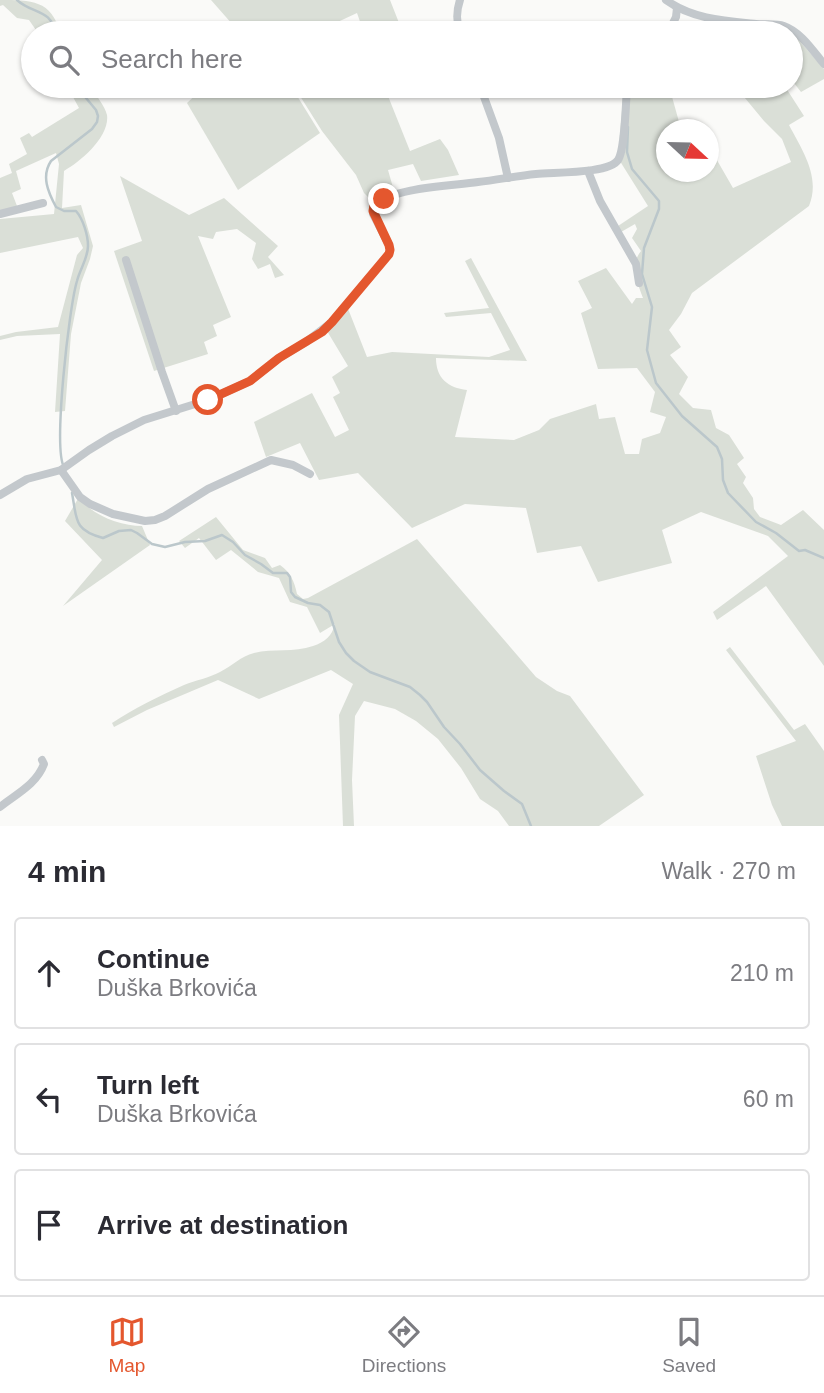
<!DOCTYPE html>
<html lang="en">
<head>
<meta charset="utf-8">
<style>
  body { margin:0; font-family:Arial,sans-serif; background:#f7f7f7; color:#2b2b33 }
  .compass { position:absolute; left:656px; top:119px; width:63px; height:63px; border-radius:50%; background:#fff; box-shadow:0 2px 5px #0004; rotate:112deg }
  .stop { position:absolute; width:21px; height:21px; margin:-16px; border:5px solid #e4572e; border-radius:50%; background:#fff }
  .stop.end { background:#e4572e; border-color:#fff; box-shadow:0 2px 7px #0008 }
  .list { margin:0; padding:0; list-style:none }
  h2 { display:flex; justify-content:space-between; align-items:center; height:91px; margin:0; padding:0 28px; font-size:30px }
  h2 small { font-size:23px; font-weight:400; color:#7c7c81 }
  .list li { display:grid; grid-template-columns:46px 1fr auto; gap:21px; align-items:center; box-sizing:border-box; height:112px; margin:0 14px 14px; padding:0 14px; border:2px solid #e1e1e2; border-radius:7px }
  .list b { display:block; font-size:26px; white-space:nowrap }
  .list p { margin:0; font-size:23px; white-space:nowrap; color:#7c7c81 }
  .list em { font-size:23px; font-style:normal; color:#7c7c81 }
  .icon { flex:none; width:38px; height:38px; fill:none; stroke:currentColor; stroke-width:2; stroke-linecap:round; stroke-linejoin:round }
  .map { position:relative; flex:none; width:824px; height:826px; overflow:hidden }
  .search { position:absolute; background:#fff; box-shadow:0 2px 5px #0004; left:21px; right:21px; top:21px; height:77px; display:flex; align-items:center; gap:18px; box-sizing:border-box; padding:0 24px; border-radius:38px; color:#7c7c81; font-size:26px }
  .sheet { height:469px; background:#fff }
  nav { display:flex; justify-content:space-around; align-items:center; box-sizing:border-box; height:98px; border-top:2px solid #e1e1e2; background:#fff; font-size:19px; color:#7c7c81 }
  nav a { display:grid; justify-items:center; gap:4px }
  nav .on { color:#e4572e }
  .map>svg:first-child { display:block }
  .green { fill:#dadfd7 }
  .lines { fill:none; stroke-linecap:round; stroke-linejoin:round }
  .stream { stroke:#bbc7cb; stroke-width:2.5 }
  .street { stroke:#c3c8cc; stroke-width:8 }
  .route { stroke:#e4572e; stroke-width:9 }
</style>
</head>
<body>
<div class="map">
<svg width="824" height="826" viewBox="0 0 824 826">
  <rect width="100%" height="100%" fill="#fafaf8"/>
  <!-- green -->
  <g class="green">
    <path d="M0 0C31 0 52 0 60 33H38L29 20 17 18 3 5 0 6Z"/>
    <polygon points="211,0 390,0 403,33 364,33 357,13 314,33 240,33"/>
    <polygon points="745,25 773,28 789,33 742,33"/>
    <polygon points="791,34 797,38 824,69 824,79 801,92 794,83 791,85"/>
    <path d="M67 86H90C95 94 105 106 107 115 110 137 80 162 64 171L62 208 81 205 93 246 90 259 81 283 71 334 65 411 55 412 60 334 17 336 0 340V336L16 332 58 327 77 255 83 248 78 237 0 253V219L54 214 59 164 56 153 16 171 21 189 12 193 17 206 0 211V178L12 173 9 164 27 154 20 138 29 133 32 137 79 108Z"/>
    <polygon points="205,86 291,86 320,133 238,190 187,103"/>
    <polygon points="319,86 384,86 410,151 440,139 448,150 459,175 421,181 413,164 388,170 394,191 368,197 364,193 356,175 322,131 300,96"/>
    <path d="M624 86H669L681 129 666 130V172H708L710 148 733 188 791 162 782 139 764 121 735 86H789L786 88 804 116 789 125C802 150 821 177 809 206L692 293 681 314 669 330 681 347 670 355 688 377 679 394 693 408 711 410 716 428 729 435 744 458 737 464 746 477 743 483 753 498 754 509 760 517 781 525 803 510 824 530V666L766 586 717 620 713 612 788 556 768 536 701 512 662 530 672 563 598 582 581 546 537 553 526 508 465 504 412 528 358 473 319 480 300 443 266 457 254 422 312 393 335 437 349 430 333 397 340 393 332 377 348 366 324 326 345 301 367 357 392 352 489 357 510 350 491 313 446 317 444 313 489 308 465 261 471 258 527 361 436 358C436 378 448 388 467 390L455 437 514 440 539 430 550 419 596 404 599 419 615 417 625 454H639L642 439 660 433 666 417 650 412 655 392 637 368 598 369 581 313 592 308 578 281 606 268 632 304 636 298H643C637 281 629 266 641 251L632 238 637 229 635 224 621 232 618 226 648 206 618 158Z"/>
    <polygon points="120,176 189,215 224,198 278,246 268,257 284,275 275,278 270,264 258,269 252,259 256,243 237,229 216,232 213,239 198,236 231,317 213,325 217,336 204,342 208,354 154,371 114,251 142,241"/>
    <path d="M79 497C91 515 120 526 142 526L150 545 63 606 102 560 65 521Z"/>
    <path d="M216 517 243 550 265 558 272 568 280 565C291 573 294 581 297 594L303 599 308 598 417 539 536 677 557 691 570 696 644 795 599 826H509L498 811 480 799 461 768 438 739 416 721 395 709 364 701 355 716 352 780 354 826H343L339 715 353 684 331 670 259 699 218 680 147 710 114 727 112 723C135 708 159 696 184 685 196 680 209 678 220 672 232 666 241 656 254 653 273 648 294 653 313 646 325 642 332 636 335 624L320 633 307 607 290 602 279 578 258 572 231 550 216 560 199 538 185 548 179 541Z"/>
    <polygon points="730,647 794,730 805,724 824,751 824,826 782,826 772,805 756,756 796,741 726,650"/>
  </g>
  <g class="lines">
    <!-- stream -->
    <g class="stream">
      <path d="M17 0C32 14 52 9 55 33"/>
      <polyline points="630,96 632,86"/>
      <polyline points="628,127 627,152 632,169 659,201 659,209 644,248 642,274 652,307 647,350 656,383 682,416 717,447 722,459 723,480 728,493 756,522 776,533 799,551 805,550 824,558"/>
      <path d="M64 467C53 448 69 307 77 281 80 269 88 258 88 246 88 235 83 219 76 211H64L56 207C48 192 41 176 51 161L92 129 97 122 98 116 96 110 76 86"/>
      <path d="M72 493C77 519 73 530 103 538L119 531 131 530 137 533 152 544 165 547 185 542 205 541 222 535 233 542 245 555 261 564 273 573H287L290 577 291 592 295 597 308 603 320 605 329 612 339 642 346 653 354 661 370 672 410 687 420 695 427 702 444 727 460 744 480 770 504 791 522 804 531 826"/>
    </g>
    <!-- street -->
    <g class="street">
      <path d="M460 0C456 12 456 21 460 33"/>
      <path d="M666 0C692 19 725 21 756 24 765 25 775 23 784 26 801 32 813 51 824 64"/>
      <polyline points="668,33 676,17 677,8"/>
      <polyline points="480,86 499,138 508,178"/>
      <polyline points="588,171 600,201 636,264 639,283"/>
      <polyline points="0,214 43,203"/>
      <polyline points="126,260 162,372 176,411"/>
      <polyline points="61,470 80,497 90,504 113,514 145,521 155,520 165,516 208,489 271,460 293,465 310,474"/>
      <path d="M0 495 27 479 61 470 89 450 112 436 144 420 208 400 250 381 279 358 306 342 332 322 389 254 390 250 389 245 373 214 374 205C395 187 451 186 478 182 497 180 516 176 536 174 554 172 609 174 618 160 625 150 626 100 627 86"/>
      <path d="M0 807C16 794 36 785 44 764L42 760"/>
    </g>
  </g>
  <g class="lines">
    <!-- route -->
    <polyline class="route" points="208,400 250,381 279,358 322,332 332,322 389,254 390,250 389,245 373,211 374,205 384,199"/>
  </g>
</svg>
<svg class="compass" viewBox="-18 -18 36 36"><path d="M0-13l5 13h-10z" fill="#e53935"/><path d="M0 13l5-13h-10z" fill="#7c7c81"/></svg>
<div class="stop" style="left:208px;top:400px"></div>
<div class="stop end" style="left:384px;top:199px"></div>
<div class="search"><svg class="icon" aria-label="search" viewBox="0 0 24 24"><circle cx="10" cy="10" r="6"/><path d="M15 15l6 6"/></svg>Search here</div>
</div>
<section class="sheet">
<h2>4 min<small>Walk · 270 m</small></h2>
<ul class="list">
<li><svg class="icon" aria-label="ahead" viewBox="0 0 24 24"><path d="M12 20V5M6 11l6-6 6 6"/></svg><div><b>Continue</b><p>Duška Brkovića</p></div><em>210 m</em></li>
<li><svg class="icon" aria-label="left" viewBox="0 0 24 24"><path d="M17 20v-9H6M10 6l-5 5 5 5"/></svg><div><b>Turn left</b><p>Duška Brkovića</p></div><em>60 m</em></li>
<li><svg class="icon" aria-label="arrive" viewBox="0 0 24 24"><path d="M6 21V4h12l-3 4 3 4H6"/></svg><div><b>Arrive at destination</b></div></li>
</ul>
</section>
<nav>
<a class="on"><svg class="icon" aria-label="map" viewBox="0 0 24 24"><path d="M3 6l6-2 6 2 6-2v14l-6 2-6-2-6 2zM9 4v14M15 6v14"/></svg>Map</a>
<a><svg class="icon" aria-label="directions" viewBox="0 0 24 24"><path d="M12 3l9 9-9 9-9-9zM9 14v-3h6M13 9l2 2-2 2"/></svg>Directions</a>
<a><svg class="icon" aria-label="saved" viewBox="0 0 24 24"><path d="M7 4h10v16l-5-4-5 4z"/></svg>Saved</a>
</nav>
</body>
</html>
